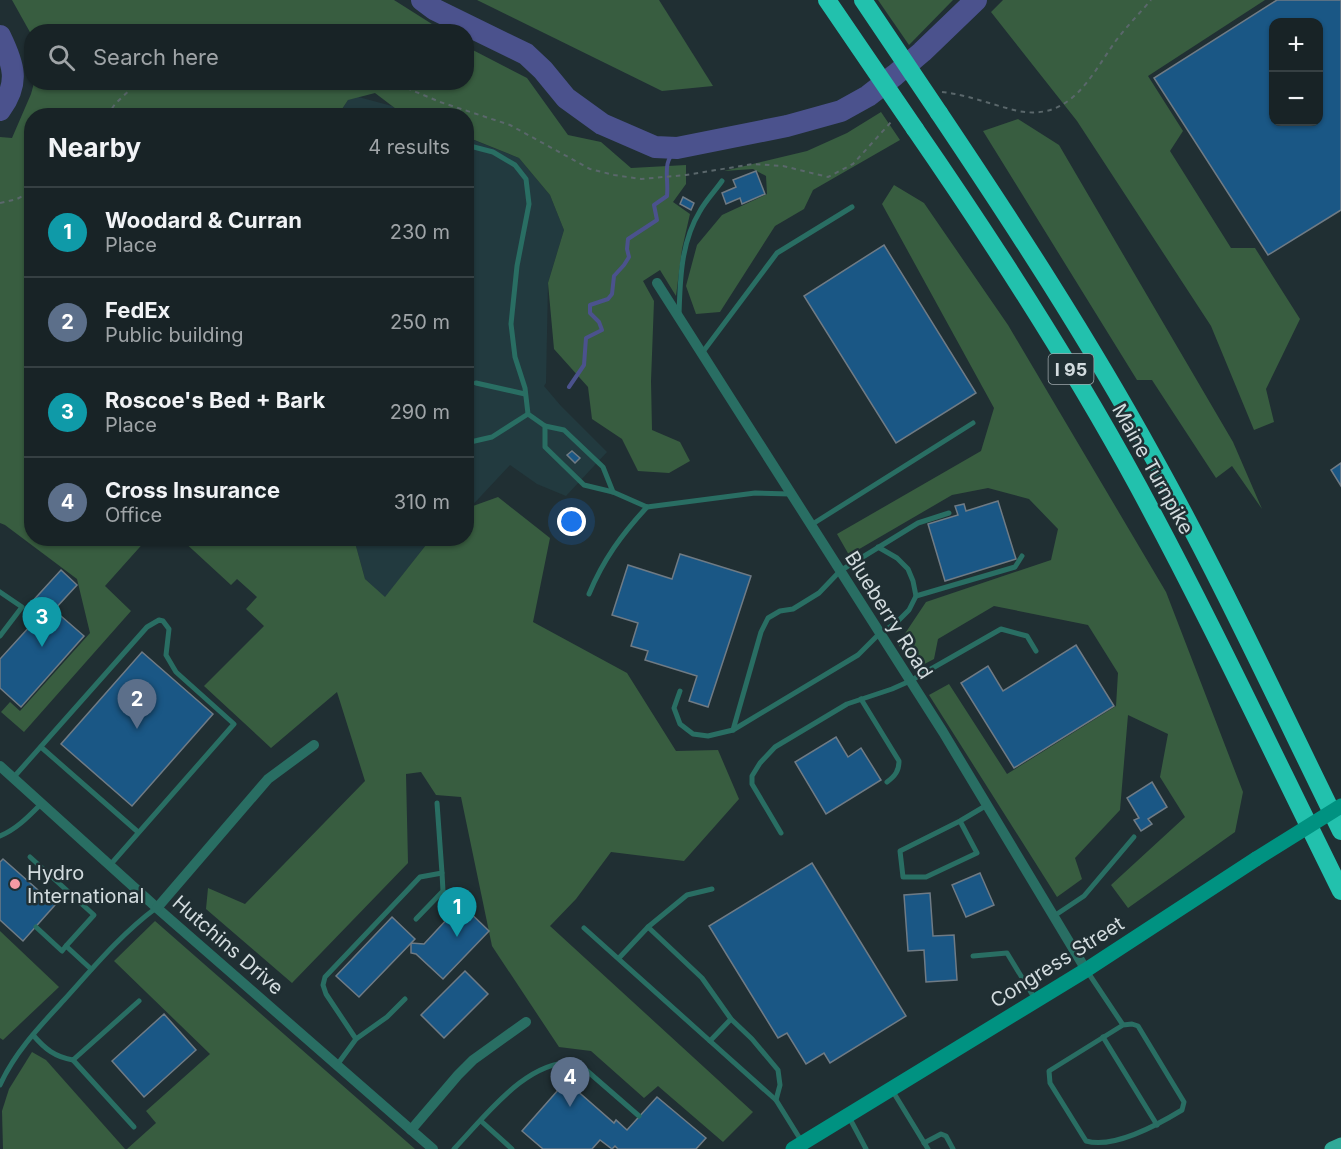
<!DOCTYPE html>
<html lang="en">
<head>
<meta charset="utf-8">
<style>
  body { margin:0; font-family:Inter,sans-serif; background:#212b2e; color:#f1f3f6 }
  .controls { position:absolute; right:18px; top:18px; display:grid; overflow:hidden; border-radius:12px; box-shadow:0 2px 4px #0004 }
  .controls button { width:54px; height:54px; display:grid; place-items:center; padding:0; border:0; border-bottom:2px solid #364043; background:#182326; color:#f1f3f6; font:30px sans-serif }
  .you { position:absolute; left:572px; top:522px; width:21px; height:21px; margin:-15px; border:4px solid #fff; border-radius:50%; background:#1a73e8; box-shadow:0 0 0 9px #1a73e833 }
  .badge { display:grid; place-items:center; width:39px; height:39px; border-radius:50%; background:#2563eb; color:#fff; font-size:20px; font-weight:700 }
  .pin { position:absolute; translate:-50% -50px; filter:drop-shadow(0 2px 3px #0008) }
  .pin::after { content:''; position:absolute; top:32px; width:21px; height:18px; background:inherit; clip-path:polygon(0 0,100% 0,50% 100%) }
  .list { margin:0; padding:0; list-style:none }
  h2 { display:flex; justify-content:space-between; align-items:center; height:78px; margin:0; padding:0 24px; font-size:26px }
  h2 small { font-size:20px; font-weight:400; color:#9fa4a7 }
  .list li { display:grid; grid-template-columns:39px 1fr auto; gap:18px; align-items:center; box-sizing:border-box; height:90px; padding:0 24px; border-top:2px solid #364043 }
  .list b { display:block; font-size:22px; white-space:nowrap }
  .list p { margin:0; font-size:20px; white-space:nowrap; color:#9fa4a7 }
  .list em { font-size:20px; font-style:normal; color:#9fa4a7 }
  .icon { flex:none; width:33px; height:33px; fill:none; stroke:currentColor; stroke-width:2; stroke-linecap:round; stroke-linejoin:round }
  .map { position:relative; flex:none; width:1341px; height:1149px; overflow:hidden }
  .search { position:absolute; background:#182326; box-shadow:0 2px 4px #0004; left:24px; top:24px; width:450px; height:66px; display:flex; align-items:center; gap:15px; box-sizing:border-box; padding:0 21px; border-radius:24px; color:#9fa4a7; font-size:22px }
  .panel { position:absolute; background:#182326; box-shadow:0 2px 4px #0004; left:24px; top:108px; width:450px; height:438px; border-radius:24px }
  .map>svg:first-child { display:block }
  .built { fill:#223a3f }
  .green { fill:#385d40 }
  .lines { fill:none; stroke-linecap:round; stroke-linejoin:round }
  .stream { stroke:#4b528d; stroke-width:4 }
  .river { stroke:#4b528d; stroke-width:22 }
  .building { fill:#1a5785; stroke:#6f7b85; stroke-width:1.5; fill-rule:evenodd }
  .path { stroke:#5a676b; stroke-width:2; stroke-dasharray:4.5 4.5; stroke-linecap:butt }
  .service { stroke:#296e63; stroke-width:5 }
  .minor { stroke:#296e63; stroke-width:10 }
  .secondary { stroke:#009281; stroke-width:15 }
  .primary { stroke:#30a998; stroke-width:15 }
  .motorway { stroke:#22c1ad; stroke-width:18 }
  .secondary-bridge { stroke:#009281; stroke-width:15 }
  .motorway-bridge { stroke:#22c1ad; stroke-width:18 }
  .poi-dot { fill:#f49aa4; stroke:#202f33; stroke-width:2 }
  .labels { text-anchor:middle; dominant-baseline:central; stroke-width:5; stroke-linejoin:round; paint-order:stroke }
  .shield { fill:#202f33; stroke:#9da7ab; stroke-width:1.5 }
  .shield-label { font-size:18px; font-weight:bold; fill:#d2dbde }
  .street-label { font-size:20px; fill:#d2dbde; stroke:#202f33 }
  .poi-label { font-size:20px; fill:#d2dbde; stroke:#202f33; text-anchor:start }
</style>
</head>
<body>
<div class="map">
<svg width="1341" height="1149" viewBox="0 0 1341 1149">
  <rect width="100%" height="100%" fill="#202f33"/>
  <!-- built -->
  <g class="built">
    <polygon points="351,95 392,106 404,115 338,116"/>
    <polygon points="466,137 519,158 550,195 564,230 548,283 546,383 544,386 561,406 607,452 566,496 537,484 510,465 467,511"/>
    <polygon points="354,539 433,539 426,545 385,598 365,579"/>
  </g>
  <!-- green -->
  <g class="green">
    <polygon points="12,0 394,0 443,31 32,32 31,34"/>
    <polygon points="477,0 659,0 713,86 662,91"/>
    <polygon points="878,0 953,0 909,45"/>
    <polygon points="1003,0 1265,0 1148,76 1183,131 1170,151 1231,248 1255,248 1300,319 1266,389 1274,422 1254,430 1211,326 1077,121 991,12"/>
    <polygon points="467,47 527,78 568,135 601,142 631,168 686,165 686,184 673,202 690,214 682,249 676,296 660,270 643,281 654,301 651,381 652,430 680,442 690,461 669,473 638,471 622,439 592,419 588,387 554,349 548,283 564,230 550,195 519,158 467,137 466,116 404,115 375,93 348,100 338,115 32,116 32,538 147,539 105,586 131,611 24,732 1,712 10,702 20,711 90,633 77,579 5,525 0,523 0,137 12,138 31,94 34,83 466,82"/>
    <polygon points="881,112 900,140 813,190 804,209 775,226 720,312 696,314 686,286 697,245 722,215 767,194 766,176 753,169 724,171 807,151 847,133"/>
    <polygon points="1018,119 1059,145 1233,442 1262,509 1232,466 1216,478 1152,380 1137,380 983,131"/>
    <polygon points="894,185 924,203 1008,325 1166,592 1243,792 1235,832 1128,908 1111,885 1185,817 1160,777 1168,734 1128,715 1120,810 1075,858 1082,879 1057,897 929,695 949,684 1007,774 1116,706 1118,673 1088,625 994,606 938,639 934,659 915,669 898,644 926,602 1051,560 1058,529 1029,499 988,488 952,495 849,555 837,534 981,451 994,408 882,204"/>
    <polygon points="498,497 550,538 533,622 627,673 676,751 718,750 739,799 684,861 611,852 576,899 550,926 753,1112 723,1142 658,1086 644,1098 591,1051 559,1047 492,946 461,797 436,795 421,772 406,774 408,863 292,983 206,909 208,888 245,904 365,781 337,692 271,748 204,686 264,626 246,609 257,597 237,579 231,585 181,539 354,539 365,579 385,597 426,545 433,539 466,538 467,511 473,506"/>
    <polygon points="155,921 415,1149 127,1149 156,1123 146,1111 210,1054 114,961"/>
    <polygon points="0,931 59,987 3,1040 0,1038"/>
    <polygon points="32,1052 46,1060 125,1149 3,1149 2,1111 9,1089"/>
  </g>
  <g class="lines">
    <!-- stream -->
    <path class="stream" d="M569 387 584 365 586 338 602 330 599 322 590 313V305L608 299 612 294 614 276 624 265 629 257 627 249 628 239 657 220 654 205 667 196C669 176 661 164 677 148"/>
    <!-- river -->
    <g class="river">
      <polyline points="422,0 434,9 526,54 543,70 566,98 602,124 655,147 677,148 787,126 841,111 868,96 895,75 922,52 976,0"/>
      <path d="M0 36C14 65 20 83 0 110"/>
    </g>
  </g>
  <!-- building -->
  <g class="building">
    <path d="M1277 0H1341V210L1268 255 1154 78ZM1274 22H1318V122H1274Z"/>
    <polygon points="756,171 765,194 742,204 740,198 726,204 722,193 736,187 733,180"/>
    <polygon points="683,197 694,203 691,210 680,204"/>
    <polygon points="884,245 976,393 896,443 804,296"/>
    <polygon points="572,451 580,458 575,463 567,455"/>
    <polygon points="1341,463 1341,486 1331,470"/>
    <polygon points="998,501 1016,559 945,581 928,524 958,515 955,506 964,504 966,511"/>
    <polygon points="680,554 751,576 708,707 689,701 697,676 645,660 648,651 631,646 638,623 612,615 628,565 672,579"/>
    <polygon points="61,570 77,585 54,610 84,636 21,707 0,688 0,659 41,614 30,604"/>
    <polygon points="1076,645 1114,706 1014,768 961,683 988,666 1003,691"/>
    <polygon points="142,652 213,714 132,806 61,744"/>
    <polygon points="836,737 848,757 861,748 881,780 826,814 795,762"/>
    <polygon points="1152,782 1167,807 1148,819 1152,824 1141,831 1134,820 1139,818 1127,798"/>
    <polygon points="3,859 55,905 23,941 0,920 0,862"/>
    <polygon points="812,863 906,1016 830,1063 824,1053 806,1064 787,1033 778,1038 709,926"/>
    <polygon points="980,873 994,905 966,917 952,885"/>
    <polygon points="930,893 933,936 954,935 957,980 926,982 924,950 908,951 904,895"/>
    <polygon points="461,904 489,931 443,979 416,954 411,953 411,943 424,944"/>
    <polygon points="392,917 415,939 359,997 336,976"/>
    <polygon points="465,971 488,994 444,1038 421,1015"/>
    <polygon points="164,1014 196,1050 144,1097 112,1061"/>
    <polygon points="566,1081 614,1123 616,1120 627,1130 657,1097 706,1138 696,1149 618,1149 615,1146 612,1149 600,1140 592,1149 543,1149 522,1131"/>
  </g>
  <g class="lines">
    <!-- path -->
    <g class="path">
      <polyline points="400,82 409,89 440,102 510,125 590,169 614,175 641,179 686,175 753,164 783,166 828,177 853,164 892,121"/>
      <path d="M942 92C969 95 992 105 1018 111 1071 121 1090 77 1115 42 1126 27 1139 14 1151 0"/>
      <polyline points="107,116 115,104 138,82"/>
      <polyline points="0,203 17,199 32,191"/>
    </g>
    <!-- service -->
    <g class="service">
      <polyline points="466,145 493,152 515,165 526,179 529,204 517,266 511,324 515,357 525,388 528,414 545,426 564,430 603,467 613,492"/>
      <path d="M679 315C680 279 681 242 700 211 706 200 715 191 722 181"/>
      <polyline points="702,353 777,253 852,207"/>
      <polyline points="476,383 525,394"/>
      <polyline points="545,426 545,447 584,485 613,492 647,507 755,493 790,494"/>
      <polyline points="466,443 492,437 528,414"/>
      <polyline points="811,525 973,423"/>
      <polyline points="0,592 22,607 0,636"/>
      <path d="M589 594C603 560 622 534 647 507"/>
      <polyline points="916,596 1015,567 1022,556"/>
      <polyline points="680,691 674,708 680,724 693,734 708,736 733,730 858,655 880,633 896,623 909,610 916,596 913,581 908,569 897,558 878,547"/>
      <path d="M861 699 899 761C899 771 895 776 887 782"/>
      <polyline points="733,730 761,632 768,618 780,611 793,609 819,593 840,571 918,523 949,513"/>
      <polyline points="41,747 138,832"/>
      <polyline points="13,778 147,627 159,620 163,621 169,629 166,655 176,672 234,724 111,864"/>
      <polyline points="960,821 977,853 926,877 903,877 900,851 960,821 987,805"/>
      <polyline points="781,833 752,784 752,776 760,763 775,747 847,704 892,689 910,681 1001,629 1027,636 1036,651"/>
      <path d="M0 836C17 829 29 816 42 803"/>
      <polyline points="30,857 94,915 66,946"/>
      <polyline points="1054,916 1084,896 1134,837"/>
      <polyline points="416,919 443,891 442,873"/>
      <polyline points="36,927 62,951 66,946 91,969"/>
      <polyline points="648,927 687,895 712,889"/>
      <polyline points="584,928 710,1041"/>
      <polyline points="973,956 1007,953 1035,999"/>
      <polyline points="619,958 648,927 702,978 731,1019 752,1039 778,1070 780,1085 776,1100"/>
      <path d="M1087 971 1123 1025 1049 1071 1050 1083 1086 1141C1114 1149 1159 1124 1182 1110L1184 1102 1138 1026 1132 1024 1123 1025"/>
      <polyline points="731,1019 710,1041 776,1100 802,1142"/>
      <path d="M33 1035C45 1049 55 1057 73 1060L139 1001"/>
      <polyline points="1103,1037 1157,1125"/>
      <polyline points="356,1039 326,994 323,985 325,977 420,877 442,873 437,803"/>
      <polyline points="73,1060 134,1127"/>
      <polyline points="337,1065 356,1039 387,1017 405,999"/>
      <path d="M0 1085C15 1052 40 1026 64 1000 93 968 121 934 156 908"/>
      <polyline points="892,1090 928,1149"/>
      <polyline points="849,1117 866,1149"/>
      <polyline points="481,1121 512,1149"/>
      <polyline points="924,1143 941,1134 946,1136 953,1149"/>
      <path d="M454 1149C485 1117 528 1057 578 1063L639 1116"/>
    </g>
    <!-- minor -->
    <g class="minor">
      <polyline points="657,283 943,732 1086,970"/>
      <polyline points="0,766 157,908 433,1149"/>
      <polyline points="157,908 268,779 314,745"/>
      <polyline points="411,1130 458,1075 473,1060 526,1022"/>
    </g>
    <!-- secondary -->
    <polyline class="secondary" points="793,1149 1086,970 1256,859"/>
    <!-- primary -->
    <polyline class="primary" points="1332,1149 1341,1145"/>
    <!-- motorway -->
    <g class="motorway">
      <path d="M939 113C1014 225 1087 337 1152 455 1220 577 1279 705 1341 831"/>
      <path d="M915 129C995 245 1071 363 1138 486 1210 619 1274 756 1341 891"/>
    </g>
    <!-- secondary-bridge -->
    <polyline class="secondary-bridge" points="1256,859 1341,806"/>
    <!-- motorway-bridge -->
    <g class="motorway-bridge">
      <polyline points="827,0 915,129"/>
      <polyline points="863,0 939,113"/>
    </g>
  </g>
  <!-- markers -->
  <circle class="poi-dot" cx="15" cy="884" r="6"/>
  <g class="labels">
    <!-- shield labels -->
    <rect class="shield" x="1048.5" y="354" width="45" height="30" rx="4.5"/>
    <g class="shield-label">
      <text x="1071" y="369">I 95</text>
    </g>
    <!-- street labels -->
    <g class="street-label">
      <text transform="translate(1153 469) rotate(61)">Maine Turnpike</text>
      <text transform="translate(889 615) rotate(58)">Blueberry Road</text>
      <text transform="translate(228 945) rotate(41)">Hutchins Drive</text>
      <text transform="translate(1057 962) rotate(-32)">Congress Street</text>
    </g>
    <!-- poi labels -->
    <g class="poi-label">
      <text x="27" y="873">Hydro<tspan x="27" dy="23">International</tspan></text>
    </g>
  </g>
</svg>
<div class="controls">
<button>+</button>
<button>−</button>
</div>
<div class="you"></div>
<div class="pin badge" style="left:457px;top:937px;background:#0f9aa8">1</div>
<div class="pin badge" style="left:137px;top:729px;background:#5c6f8a">2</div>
<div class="pin badge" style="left:42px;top:647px;background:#0f9aa8">3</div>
<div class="pin badge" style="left:570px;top:1107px;background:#5c6f8a">4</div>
<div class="search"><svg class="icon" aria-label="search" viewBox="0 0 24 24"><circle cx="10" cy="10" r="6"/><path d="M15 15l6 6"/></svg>Search here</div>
<section class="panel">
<h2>Nearby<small>4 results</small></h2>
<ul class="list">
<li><span class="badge" style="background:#0f9aa8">1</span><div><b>Woodard &amp; Curran</b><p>Place</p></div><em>230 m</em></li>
<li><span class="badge" style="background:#5c6f8a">2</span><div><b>FedEx</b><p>Public building</p></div><em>250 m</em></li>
<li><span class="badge" style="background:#0f9aa8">3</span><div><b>Roscoe's Bed + Bark</b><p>Place</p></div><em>290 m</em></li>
<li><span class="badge" style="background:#5c6f8a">4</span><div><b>Cross Insurance</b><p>Office</p></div><em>310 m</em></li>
</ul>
</section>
</div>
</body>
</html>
